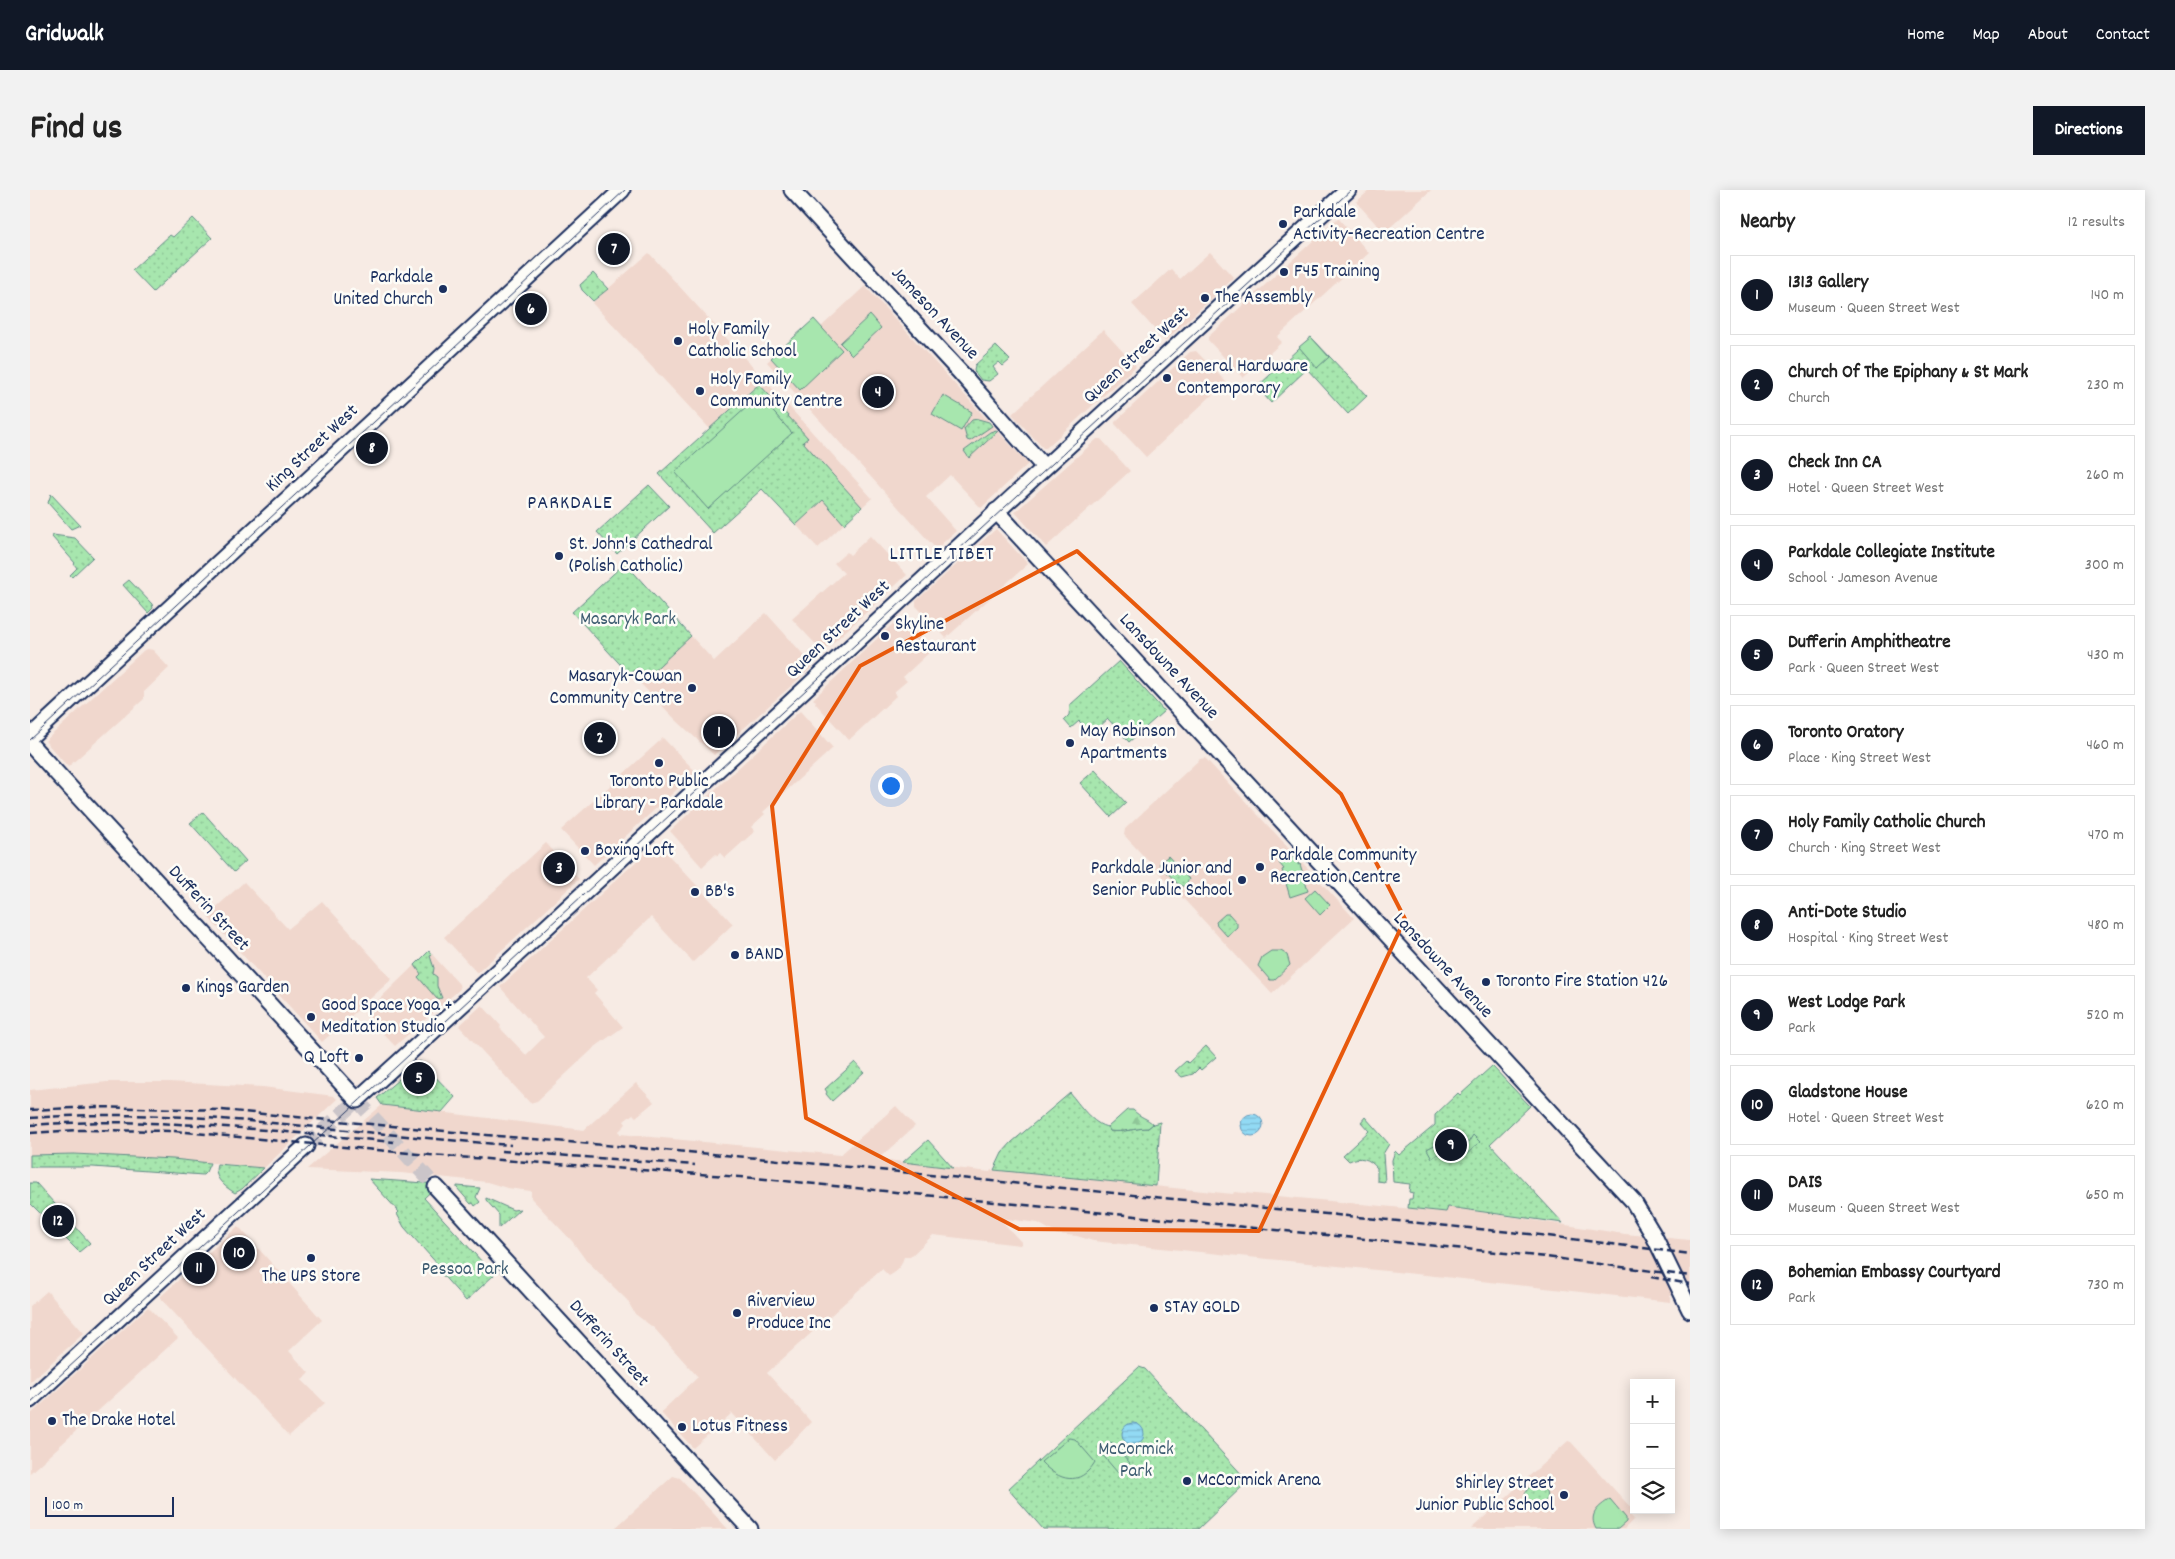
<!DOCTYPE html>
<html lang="en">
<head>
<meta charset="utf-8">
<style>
  body { margin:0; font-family:Dekko,sans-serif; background:#f2f2f2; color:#222 }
  .controls { position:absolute; right:15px; bottom:15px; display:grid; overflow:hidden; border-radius:0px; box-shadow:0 2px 12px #0003 }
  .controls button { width:45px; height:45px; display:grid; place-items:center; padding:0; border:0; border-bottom:1px solid #e0e0e0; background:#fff; color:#222; font:25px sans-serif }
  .scale { position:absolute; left:15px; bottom:12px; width:129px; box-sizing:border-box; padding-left:5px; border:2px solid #1b2f5e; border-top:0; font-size:14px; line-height:18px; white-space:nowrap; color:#1b2f5e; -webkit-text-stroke:4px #fdfcf7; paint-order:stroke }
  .you { position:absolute; left:860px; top:595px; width:18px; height:18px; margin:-12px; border:4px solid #fff; border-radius:50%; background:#1a73e8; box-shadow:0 0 0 8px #1a73e833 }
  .badge { display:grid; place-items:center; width:32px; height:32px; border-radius:50%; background:#111827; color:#fff; font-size:16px; font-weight:700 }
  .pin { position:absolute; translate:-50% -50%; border:2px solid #fff; box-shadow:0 1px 5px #0006 }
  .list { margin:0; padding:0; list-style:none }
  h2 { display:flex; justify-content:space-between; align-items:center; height:65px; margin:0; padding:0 20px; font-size:21px }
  h2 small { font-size:16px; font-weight:400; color:#767676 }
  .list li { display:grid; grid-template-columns:32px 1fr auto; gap:15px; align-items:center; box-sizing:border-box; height:80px; margin:0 10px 10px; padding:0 10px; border:1px solid #e0e0e0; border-radius:0px }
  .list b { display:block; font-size:19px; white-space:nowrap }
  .list p { margin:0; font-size:16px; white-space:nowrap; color:#767676 }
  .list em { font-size:16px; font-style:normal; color:#767676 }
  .icon { flex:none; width:28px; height:28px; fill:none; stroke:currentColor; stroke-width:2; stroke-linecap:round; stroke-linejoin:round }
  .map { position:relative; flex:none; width:1660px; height:1339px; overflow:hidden; border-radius:0px }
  header { display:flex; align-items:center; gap:30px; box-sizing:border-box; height:70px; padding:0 25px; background:#111827; color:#fff }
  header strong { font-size:24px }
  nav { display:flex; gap:28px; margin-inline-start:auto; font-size:18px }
  .intro { display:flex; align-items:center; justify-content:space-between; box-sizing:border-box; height:120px; padding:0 30px }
  h1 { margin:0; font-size:35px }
  .button { padding:12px 22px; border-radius:0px; background:#111827; color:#fff; font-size:18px; font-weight:700 }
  main { display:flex; gap:30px; padding:0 30px }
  aside { flex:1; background:#fff; border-radius:0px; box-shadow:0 2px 12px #0003 }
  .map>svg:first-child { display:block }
  .built { fill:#f0d7cd }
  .green { fill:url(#green-dots); stroke:#618a86 }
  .forest { fill:url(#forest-firs); stroke:#618a86 }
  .pitch { fill:#a7e6ae; stroke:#618a86 }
  .water { fill:url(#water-rules); stroke:#6296b8 }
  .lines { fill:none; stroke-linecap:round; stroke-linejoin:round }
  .secondary-tunnel { stroke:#cbc5c9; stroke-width:15; stroke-dasharray:15 8; stroke-linecap:butt }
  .secondary-casing { stroke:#1b2f5e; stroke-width:19 }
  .secondary { stroke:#fdfcf7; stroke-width:15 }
  .tram { stroke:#1b2f5e; stroke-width:1 }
  .rail { stroke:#1b2f5e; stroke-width:2.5; stroke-dasharray:8 4; stroke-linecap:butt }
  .marked { fill:none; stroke:#e8590c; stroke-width:4; stroke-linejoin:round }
  .poi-dot { fill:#1b2f5e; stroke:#fdfcf7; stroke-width:2 }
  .labels { text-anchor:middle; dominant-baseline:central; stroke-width:5; stroke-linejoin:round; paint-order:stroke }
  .poi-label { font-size:19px; fill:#1b2f5e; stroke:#fdfcf7; text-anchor:start }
  .street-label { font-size:19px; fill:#1b2f5e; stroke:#fdfcf7 }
  .park-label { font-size:19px; fill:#3e5d72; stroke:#fdfcf7 }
  .neighbourhood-label { font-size:20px; letter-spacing:1px; fill:#1b2f5e; stroke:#fdfcf7 }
</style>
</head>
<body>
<header>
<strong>Gridwalk</strong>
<nav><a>Home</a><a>Map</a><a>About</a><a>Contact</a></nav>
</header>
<div class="intro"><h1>Find us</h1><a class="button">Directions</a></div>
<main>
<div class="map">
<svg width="1660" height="1339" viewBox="0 0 1660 1339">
  <defs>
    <pattern id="green-dots" width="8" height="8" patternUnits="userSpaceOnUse" patternTransform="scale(1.25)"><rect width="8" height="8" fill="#a7e6ae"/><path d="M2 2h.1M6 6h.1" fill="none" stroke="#8fc698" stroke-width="1.8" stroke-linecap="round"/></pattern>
    <pattern id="forest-firs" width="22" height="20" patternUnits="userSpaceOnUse" patternTransform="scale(1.25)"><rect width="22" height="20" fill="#a7e6ae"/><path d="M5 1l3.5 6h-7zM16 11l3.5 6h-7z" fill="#8fc698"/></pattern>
    <pattern id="water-rules" width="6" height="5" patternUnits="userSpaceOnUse" patternTransform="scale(1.25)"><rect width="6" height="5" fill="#92daf4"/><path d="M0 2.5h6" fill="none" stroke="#7dbbd4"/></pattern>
  </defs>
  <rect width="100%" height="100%" fill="#f7ebe4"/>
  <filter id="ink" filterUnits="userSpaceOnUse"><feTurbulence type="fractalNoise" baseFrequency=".02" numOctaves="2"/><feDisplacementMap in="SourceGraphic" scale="10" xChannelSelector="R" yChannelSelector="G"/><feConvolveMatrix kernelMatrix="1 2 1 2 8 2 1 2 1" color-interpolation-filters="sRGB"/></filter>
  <g filter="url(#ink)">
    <!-- built -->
    <g class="built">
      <polygon points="1340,0 1401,0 1354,43 1328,14 1327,11"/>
      <polygon points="1308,28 1339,63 1247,147 1252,152 1213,188 1178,150 1178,147"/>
      <polygon points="1180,62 1204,88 1135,151 1102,114 1141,79 1150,89"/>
      <polygon points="619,63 842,308 788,358 732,299 683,343 629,284 680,239 562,113"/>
      <polygon points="835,96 998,274 951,318 920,285 896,307 926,341 906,359 737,172 784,129 791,137"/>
      <polygon points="1073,140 1106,176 1016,258 1013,258 982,224"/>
      <polygon points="1166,161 1196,192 1116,267 1085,234 1085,232 1160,162"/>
      <polygon points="1067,249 1071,249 1100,281 1016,357 985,322"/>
      <polygon points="966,339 998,374 916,448 886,416 886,411"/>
      <polygon points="840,346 877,385 793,462 762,429 814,383 804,373 817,362 820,365"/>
      <polygon points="736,423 781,473 781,478 684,565 646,530 610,493 661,446 684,471"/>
      <polygon points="868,429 872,429 902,460 873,487 877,491 864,502 866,506 819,550 785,513 786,511 783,509"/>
      <polygon points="118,459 123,460 139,478 114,502 114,509 38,577 15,551 114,460"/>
      <polygon points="770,521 803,558 733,622 735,624 721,637 725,641 695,668 690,663 687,666 686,664 672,677 640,641"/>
      <polygon points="633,548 666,582 564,675 531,640"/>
      <polygon points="1175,568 1324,728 1242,804 1094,645 1095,639 1170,569"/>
      <polygon points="516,653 549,689 447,783 414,747"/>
      <polygon points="628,654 703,734 663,772 621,727 556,788 567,800 564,803 593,837 565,857 507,911 500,913 429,836 452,815 471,836 470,838 496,865 514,847 470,797 623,656"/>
      <polygon points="214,692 258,739 292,711 362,789 292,852 179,728 181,722"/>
      <polygon points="399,761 429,794 430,799 365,856 334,824"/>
      <polygon points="77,892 139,892 233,897 304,906 307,909 234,978 143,969 44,964 0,965 0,900"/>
      <polygon points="606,893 624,912 606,927 603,924 594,931 596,934 589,941 590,944 810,965 866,916 885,936 848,969 960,982 961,980 996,983 1193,1003 1203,1004 1204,1002 1415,1022 1418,1017 1595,1044 1660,1050 1660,1108 1640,1105 1640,1112 1415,1087 1063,1051 1047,1046 1027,1044 1008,1033 969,1028 992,1053 990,1055 903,1045 880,1067 874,1067 871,1075 864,1083 859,1086 852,1079 737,1183 781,1232 745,1270 702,1223 663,1258 632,1224 632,1221 668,1187 624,1138 605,1124 597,1110 555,1069 542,1051 501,1008 501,1001 477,998 457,992 371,983 277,979 352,915 554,940"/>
      <polygon points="207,1037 211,1039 292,1130 259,1161 279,1183 272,1190 295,1213 259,1246 131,1109 130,1107"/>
      <polygon points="17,1101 54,1143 0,1192 0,1116"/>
      <polygon points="118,1117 148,1148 0,1283 0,1225"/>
      <polygon points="1538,1251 1541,1252 1602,1319 1599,1324 1604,1329 1594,1339 1441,1339"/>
      <polygon points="643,1286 650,1288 698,1339 584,1339"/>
    </g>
    <!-- green -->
    <g class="green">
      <polygon points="163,28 182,48 123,102 102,80 140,45 143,47"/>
      <polygon points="563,83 578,99 563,111 552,100 550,95"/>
      <polygon points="1281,147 1337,206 1318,224 1277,179 1241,213 1227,197"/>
      <polygon points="966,156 980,170 973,176 969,172 963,177 968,184 959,191 951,190 944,181 945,175"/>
      <polygon points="729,194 778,248 773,252 832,317 814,334 793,310 766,335 732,299 683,343 629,284"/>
      <polygon points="948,229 959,232 962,236 940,251 937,250 934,239 942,230"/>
      <polygon points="966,240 968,241 939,268 934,261 960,242"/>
      <polygon points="619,295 639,316 587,364 567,342"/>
      <polygon points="21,304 50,335 41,339 18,313"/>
      <polygon points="23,345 45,348 63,367 42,387 40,385 47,378 44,374 45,373 22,347"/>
      <polygon points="595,373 661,446 614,490 604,480 599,484 542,422"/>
      <polygon points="99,390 122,414 123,418 118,423 93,395"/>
      <polygon points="1089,471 1134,521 1099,552 1078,529 1061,544 1049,531 1041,538 1034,530 1039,525 1040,515"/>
      <polygon points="1065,580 1096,613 1081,627 1050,593"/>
      <polygon points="173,622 216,671 204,682 160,633"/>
      <polygon points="1138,666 1159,689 1155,697 1148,694 1129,674"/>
      <polygon points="1195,724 1199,724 1207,733 1207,737 1197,746 1187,735 1186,732"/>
      <polygon points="399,761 402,765 400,766 404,778 403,784 407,787 407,796 412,808 407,809 388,787 391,784 385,775"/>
      <polygon points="1176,856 1186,867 1171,880 1169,878 1163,884 1152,887 1145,881 1156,871 1158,873"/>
      <polygon points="390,871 425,907 412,922 352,915 347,908"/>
      <polygon points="825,872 834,882 802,911 796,904 797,902 795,899"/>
      <polygon points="1462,876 1500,916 1460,954 1533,1033 1418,1017 1416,1022 1378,1018 1379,1009 1382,1009 1383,1003 1379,1002 1380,994 1363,992 1362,970 1365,961 1369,965 1405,935 1405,925 1428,903 1430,905"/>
      <path d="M1040 903C1049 914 1063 935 1078 937L1080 941C1093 943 1105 938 1118 938L1123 934 1130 932 1126 996 964 980 972 963 982 952Z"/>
      <path d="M1335 927 1359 954 1353 964 1355 992 1347 991V978C1339 968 1330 966 1319 971L1313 965 1339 941 1331 932Z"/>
      <polygon points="898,950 923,978 873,972"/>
      <polygon points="44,964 143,969 180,973 176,982 173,985 63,977 0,977 0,965"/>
      <path d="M187 974 234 978 212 999 205 1003C194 996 183 988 187 974Z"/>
      <polygon points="339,989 409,994 394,1008 464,1085 436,1111 408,1080 410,1077 374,1037 367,1024 369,1022"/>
      <polygon points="0,993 6,993 60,1053 49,1062 0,1013"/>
      <polygon points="427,996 450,998 446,1007 450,1012 445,1016 443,1013 441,1014 427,998"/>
      <polygon points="456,1008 483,1020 490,1019 469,1038 469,1025 456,1010"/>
      <polygon points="1109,1177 1115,1179 1216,1289 1215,1294 1168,1339 1013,1339 978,1299"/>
      <circle cx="1506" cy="1306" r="11"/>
    </g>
    <!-- forest -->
    <path class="forest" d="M1097 920H1103C1111 928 1117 928 1123 934L1118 938C1105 938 1093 943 1080 941L1078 937Z"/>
    <!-- pitch -->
    <g class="pitch">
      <polygon points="840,125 851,138 822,165 810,153"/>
      <polygon points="784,129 812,160 770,200 741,168"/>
      <polygon points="1281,147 1299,167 1287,178 1269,157"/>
      <polygon points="913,205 942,222 931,241 902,224"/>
      <polygon points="729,206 762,243 678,319 645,282"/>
      <polygon points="1267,666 1269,668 1268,675 1270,674 1278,701 1260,707 1252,680 1254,679 1249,673"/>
      <polygon points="1285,699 1300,715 1290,725 1275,708"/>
      <polygon points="1241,761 1251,761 1257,765 1260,775 1244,790 1240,790 1228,776 1232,767"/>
      <polygon points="1443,945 1450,952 1437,964 1434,961 1408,964 1402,968 1397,959 1410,952 1435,948 1434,953 1438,953"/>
      <path d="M1039 1248 1045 1249 1065 1272C1050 1297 1029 1291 1011 1272Z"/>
      <polygon points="1081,1252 1100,1273 1088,1283 1070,1262"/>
      <path d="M1580 1309 1596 1328V1332L1588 1339H1566C1558 1324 1568 1317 1580 1309Z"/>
    </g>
    <!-- water -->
    <g class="water">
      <circle cx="1222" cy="935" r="11"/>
      <circle cx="1103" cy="1244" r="11"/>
    </g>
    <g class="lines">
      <!-- secondary-tunnel -->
      <polyline class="secondary-tunnel" points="276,956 327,910 406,997"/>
      <!-- secondary casing -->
      <g class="secondary-casing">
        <g id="secondary">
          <polyline points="762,0 929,181 1014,277"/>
          <polyline points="966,321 1603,1011 1624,1046 1660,1120"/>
          <polyline points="0,547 592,0"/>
          <path d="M0 554 327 910C660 609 985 301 1318 0"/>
          <polyline points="406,997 720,1339"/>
          <polyline points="0,1210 276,956"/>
        </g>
      </g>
      <!-- secondary -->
      <use href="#secondary" class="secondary"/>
      <!-- tram -->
      <g class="tram">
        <polyline points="0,550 595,0"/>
        <path d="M0 1213C441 809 880 403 1321 0"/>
      </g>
      <!-- rail -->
      <g class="rail">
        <polyline points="0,920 64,917 192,920 456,945 728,968 1510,1045 1660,1064"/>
        <path d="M0 928C161 916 320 944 481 955"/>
        <path d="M0 935C122 926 243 941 364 952"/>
        <polyline points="0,943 50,940 145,941 400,965 725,988 1516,1067 1660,1086"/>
        <polyline points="471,961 665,975"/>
        <polyline points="1621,1087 1660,1094"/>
      </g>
    </g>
  </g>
  <!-- marked area -->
  <path class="marked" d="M1047 361 1311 604 1375 729 1229 1041 989 1039 776 928 742 616 830 476Z"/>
  <!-- markers -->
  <g class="poi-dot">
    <circle cx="1253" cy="34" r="5"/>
    <circle cx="1254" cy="82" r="5"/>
    <circle cx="413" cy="99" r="5"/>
    <circle cx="1175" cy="108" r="5"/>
    <circle cx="648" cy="151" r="5"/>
    <circle cx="1137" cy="188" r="5"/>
    <circle cx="670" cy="201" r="5"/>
    <circle cx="529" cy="366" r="5"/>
    <circle cx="855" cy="446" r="5"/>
    <circle cx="662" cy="498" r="5"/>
    <circle cx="1040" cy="553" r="5"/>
    <circle cx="629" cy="573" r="5"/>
    <circle cx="555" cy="661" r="5"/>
    <circle cx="1230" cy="677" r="5"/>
    <circle cx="1212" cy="690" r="5"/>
    <circle cx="665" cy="702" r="5"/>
    <circle cx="705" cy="765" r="5"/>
    <circle cx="1456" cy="792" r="5"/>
    <circle cx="156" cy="798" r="5"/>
    <circle cx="281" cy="827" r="5"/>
    <circle cx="329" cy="868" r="5"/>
    <circle cx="281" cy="1068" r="5"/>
    <circle cx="1124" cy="1118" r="5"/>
    <circle cx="707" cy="1123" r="5"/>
    <circle cx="22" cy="1231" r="5"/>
    <circle cx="652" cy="1237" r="5"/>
    <circle cx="1157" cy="1291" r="5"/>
    <circle cx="1534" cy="1305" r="5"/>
  </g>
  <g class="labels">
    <!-- poi labels -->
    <g class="poi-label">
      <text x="1263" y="23">Parkdale<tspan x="1263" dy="22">Activity-Recreation Centre</tspan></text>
      <text x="1264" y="82">F45 Training</text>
      <text x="403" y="88" text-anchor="end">Parkdale<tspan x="403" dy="22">United Church</tspan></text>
      <text x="1185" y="108">The Assembly</text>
      <text x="658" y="140">Holy Family<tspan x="658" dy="22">Catholic School</tspan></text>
      <text x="1147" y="177">General Hardware<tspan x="1147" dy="22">Contemporary</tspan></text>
      <text x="680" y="190">Holy Family<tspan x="680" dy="22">Community Centre</tspan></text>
      <text x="539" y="355">St. John's Cathedral<tspan x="539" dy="22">(Polish Catholic)</tspan></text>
      <text x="865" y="435">Skyline<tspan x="865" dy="22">Restaurant</tspan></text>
      <text x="652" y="487" text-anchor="end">Masaryk-Cowan<tspan x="652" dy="22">Community Centre</tspan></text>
      <text x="1050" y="542">May Robinson<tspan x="1050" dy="22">Apartments</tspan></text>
      <text x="629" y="592" text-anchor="middle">Toronto Public<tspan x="629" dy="22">Library - Parkdale</tspan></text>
      <text x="565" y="661">Boxing Loft</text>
      <text x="1240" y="666">Parkdale Community<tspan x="1240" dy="22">Recreation Centre</tspan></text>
      <text x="1202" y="679" text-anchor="end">Parkdale Junior and<tspan x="1202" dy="22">Senior Public School</tspan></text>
      <text x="675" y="702">BB's</text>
      <text x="715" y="765">BAND</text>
      <text x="1466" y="792">Toronto Fire Station 426</text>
      <text x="166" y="798">Kings Garden</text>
      <text x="291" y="816">Good Space Yoga +<tspan x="291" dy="22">Meditation Studio</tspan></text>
      <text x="319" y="868" text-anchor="end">Q Loft</text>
      <text x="281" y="1087" text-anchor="middle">The UPS Store</text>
      <text x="717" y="1112">Riverview<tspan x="717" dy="22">Produce Inc</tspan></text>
      <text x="1134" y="1118">STAY GOLD</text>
      <text x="32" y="1231">The Drake Hotel</text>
      <text x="662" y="1237">Lotus Fitness</text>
      <text x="1167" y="1291">McCormick Arena</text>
      <text x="1524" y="1294" text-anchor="end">Shirley Street<tspan x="1524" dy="22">Junior Public School</tspan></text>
    </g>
    <!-- street labels -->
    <g class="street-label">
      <text transform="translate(904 124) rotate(47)">Jameson Avenue</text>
      <text transform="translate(1107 166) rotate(-42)">Queen Street West</text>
      <text transform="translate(283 259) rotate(-43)">King Street West</text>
      <text transform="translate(809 440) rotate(-43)">Queen Street West</text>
      <text transform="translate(1138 477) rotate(47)">Lansdowne Avenue</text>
      <text transform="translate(178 719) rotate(47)">Dufferin Street</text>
      <text transform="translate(1412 776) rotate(47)">Lansdowne Avenue</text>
      <text transform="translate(125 1068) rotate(-43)">Queen Street West</text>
      <text transform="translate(578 1154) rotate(48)">Dufferin Street</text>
    </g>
    <!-- park labels -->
    <g class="park-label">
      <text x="598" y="430">Masaryk Park</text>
      <text x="435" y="1080">Pessoa Park</text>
      <text x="1106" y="1260">McCormick<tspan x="1106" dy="22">Park</tspan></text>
    </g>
    <!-- neighbourhood labels -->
    <g class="neighbourhood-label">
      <text x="540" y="314">PARKDALE</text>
      <text x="912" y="365">LITTLE TIBET</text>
    </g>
  </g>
</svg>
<div class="controls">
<button>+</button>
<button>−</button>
<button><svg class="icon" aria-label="layers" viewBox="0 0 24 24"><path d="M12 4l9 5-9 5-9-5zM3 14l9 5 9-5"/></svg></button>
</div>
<div class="scale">100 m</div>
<div class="you"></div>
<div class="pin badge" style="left:689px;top:542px">1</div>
<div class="pin badge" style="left:570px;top:548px">2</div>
<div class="pin badge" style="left:529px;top:678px">3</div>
<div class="pin badge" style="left:848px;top:202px">4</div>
<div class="pin badge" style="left:389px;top:888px">5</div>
<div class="pin badge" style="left:501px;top:119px">6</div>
<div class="pin badge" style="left:584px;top:59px">7</div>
<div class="pin badge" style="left:342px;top:258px">8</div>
<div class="pin badge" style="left:1421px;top:955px">9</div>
<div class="pin badge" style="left:209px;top:1063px">10</div>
<div class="pin badge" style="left:169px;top:1078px">11</div>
<div class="pin badge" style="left:28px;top:1031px">12</div>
</div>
<aside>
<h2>Nearby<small>12 results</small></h2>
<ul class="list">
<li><span class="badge">1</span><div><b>1313 Gallery</b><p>Museum · Queen Street West</p></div><em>140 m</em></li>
<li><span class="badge">2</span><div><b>Church Of The Epiphany &amp; St Mark</b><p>Church</p></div><em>230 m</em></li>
<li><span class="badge">3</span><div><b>Check Inn CA</b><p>Hotel · Queen Street West</p></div><em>260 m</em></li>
<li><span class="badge">4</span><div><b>Parkdale Collegiate Institute</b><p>School · Jameson Avenue</p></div><em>300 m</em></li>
<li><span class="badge">5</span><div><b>Dufferin Amphitheatre</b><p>Park · Queen Street West</p></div><em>430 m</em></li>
<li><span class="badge">6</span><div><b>Toronto Oratory</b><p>Place · King Street West</p></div><em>460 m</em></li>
<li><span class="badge">7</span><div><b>Holy Family Catholic Church</b><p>Church · King Street West</p></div><em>470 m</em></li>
<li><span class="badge">8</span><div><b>Anti-Dote Studio</b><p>Hospital · King Street West</p></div><em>480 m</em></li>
<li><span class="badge">9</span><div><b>West Lodge Park</b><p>Park</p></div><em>520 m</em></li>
<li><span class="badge">10</span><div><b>Gladstone House</b><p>Hotel · Queen Street West</p></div><em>620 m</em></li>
<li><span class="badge">11</span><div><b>DAIS</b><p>Museum · Queen Street West</p></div><em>650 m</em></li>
<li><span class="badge">12</span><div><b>Bohemian Embassy Courtyard</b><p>Park</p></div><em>730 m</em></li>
</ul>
</aside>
</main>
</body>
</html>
